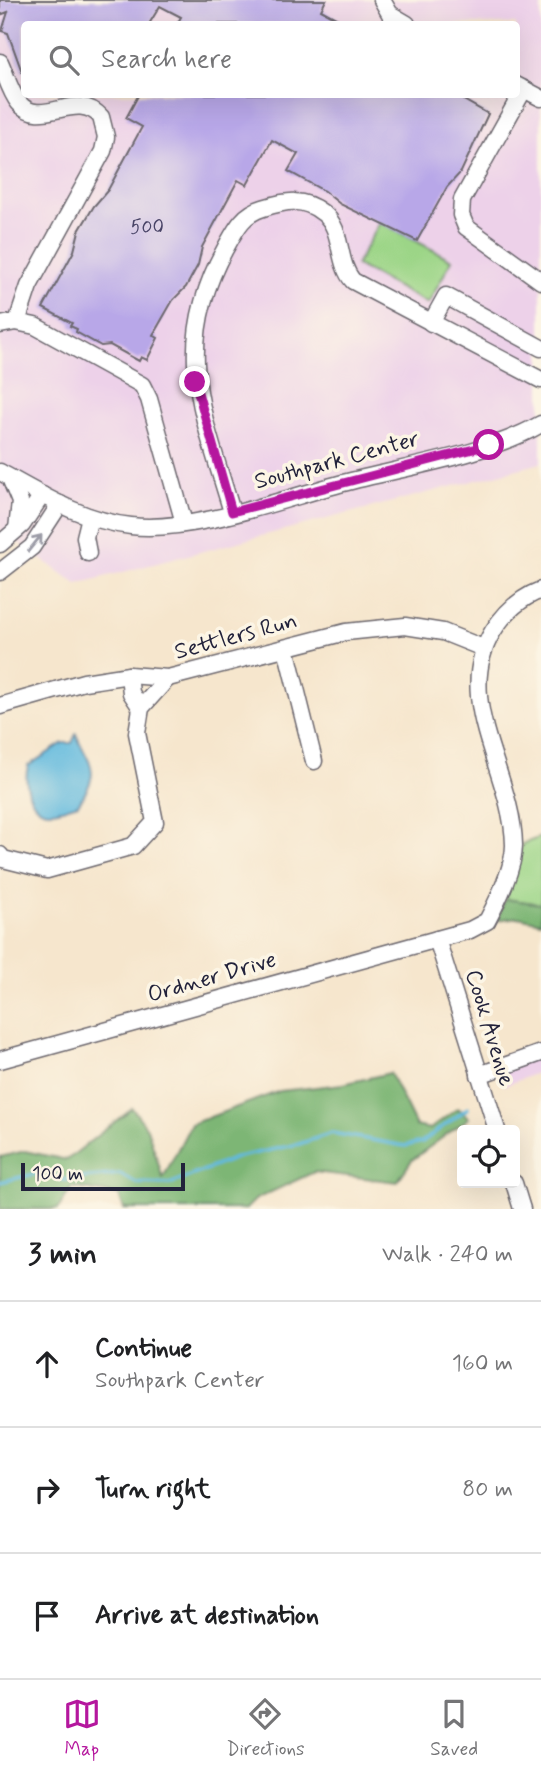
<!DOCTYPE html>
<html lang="en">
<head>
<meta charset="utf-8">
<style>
  body { margin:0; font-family:Mynerve,sans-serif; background:#f6f6f6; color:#202124 }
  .controls { position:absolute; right:21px; bottom:21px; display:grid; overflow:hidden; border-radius:7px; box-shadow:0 7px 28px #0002 }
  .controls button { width:63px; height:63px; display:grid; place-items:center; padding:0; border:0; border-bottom:2px solid #e0e0e0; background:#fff; color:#202124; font:35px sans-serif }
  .scale { position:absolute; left:21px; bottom:18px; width:164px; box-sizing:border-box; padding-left:7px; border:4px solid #22223b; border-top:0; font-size:19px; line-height:24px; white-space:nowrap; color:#22223b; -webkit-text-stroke:5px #fcf5e5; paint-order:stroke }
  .stop { position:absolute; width:21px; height:21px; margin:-16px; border:5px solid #b5179e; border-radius:50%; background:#fff }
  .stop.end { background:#b5179e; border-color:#fff; box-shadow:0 2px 7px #0008 }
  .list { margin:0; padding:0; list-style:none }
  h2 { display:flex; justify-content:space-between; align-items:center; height:91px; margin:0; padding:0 28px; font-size:30px }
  h2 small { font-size:23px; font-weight:400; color:#757577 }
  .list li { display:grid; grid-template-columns:46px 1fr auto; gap:21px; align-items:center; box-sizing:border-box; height:126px; padding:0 28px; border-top:2px solid #e0e0e0 }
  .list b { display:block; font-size:26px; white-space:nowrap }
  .list p { margin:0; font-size:23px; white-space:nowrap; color:#757577 }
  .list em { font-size:23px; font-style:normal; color:#757577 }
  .icon { flex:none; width:38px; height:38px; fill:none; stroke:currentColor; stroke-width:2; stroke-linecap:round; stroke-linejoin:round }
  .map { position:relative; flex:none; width:541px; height:1209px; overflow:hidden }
  .search { position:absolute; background:#fff; box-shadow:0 7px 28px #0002; left:21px; right:21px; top:21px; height:77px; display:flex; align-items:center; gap:18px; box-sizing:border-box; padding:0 24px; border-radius:7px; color:#757577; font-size:26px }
  .sheet { height:469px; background:#fff }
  nav { display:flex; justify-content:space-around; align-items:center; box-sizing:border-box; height:98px; border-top:2px solid #e0e0e0; background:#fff; font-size:19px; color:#757577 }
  nav a { display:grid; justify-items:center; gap:4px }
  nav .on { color:#b5179e }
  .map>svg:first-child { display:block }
  .built { fill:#edd1e9; fill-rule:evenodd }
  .green { fill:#9cd587; stroke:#5f7c61; stroke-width:2 }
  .forest { fill:#7db674; stroke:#506c58; stroke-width:2 }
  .water { fill:#61b9de; stroke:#426e8c; stroke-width:2 }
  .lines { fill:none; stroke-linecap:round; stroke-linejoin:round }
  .stream { stroke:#61b9de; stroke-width:3.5 }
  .building { fill:#b8a7e8 }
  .minor-casing { stroke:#6c676e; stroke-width:19 }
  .minor { stroke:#fff; stroke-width:16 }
  .oneway { stroke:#9c9ca7 }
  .route { stroke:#b5179e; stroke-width:9 }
  .labels { text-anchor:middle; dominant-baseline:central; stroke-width:7; stroke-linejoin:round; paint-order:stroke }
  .number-label { font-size:19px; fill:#484366 }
  .street-label { font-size:23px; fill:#22223b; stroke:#fcf5e5 }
</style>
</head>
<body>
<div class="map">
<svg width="541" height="1209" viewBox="0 0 541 1209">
  <rect width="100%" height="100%" fill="#fcf5e5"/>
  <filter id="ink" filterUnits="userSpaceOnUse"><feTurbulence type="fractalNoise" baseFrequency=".0143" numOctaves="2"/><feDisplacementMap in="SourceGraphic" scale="14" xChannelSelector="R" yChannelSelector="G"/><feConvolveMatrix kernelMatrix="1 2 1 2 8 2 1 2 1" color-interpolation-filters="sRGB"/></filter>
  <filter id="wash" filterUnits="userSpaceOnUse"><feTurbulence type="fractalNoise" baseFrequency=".00686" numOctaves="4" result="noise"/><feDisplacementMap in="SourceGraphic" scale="28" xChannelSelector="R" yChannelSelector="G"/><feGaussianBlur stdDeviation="1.57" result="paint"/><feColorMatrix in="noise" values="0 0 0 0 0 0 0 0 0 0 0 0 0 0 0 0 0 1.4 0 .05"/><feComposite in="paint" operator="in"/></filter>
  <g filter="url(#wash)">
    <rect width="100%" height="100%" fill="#f6e6cd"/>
    <!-- built -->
    <g class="built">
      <path d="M0 0H541V463L77 584 0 530ZM24 24H516V94H24Z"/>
      <polygon points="541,1042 541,1071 504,1086 500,1058"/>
    </g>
    <!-- green -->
    <g class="green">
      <polygon points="380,222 452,260 428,304 356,265"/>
      <polygon points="541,837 541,904 505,899 522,844"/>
    </g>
    <!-- forest -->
    <g class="forest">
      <polygon points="505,899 541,904 541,922 518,917 497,920"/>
      <polygon points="390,1073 416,1126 430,1129 458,1108 469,1118 412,1160 397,1182 314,1172 256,1199 246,1209 124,1209 119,1195 72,1187 58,1209 0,1209 0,1157 25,1151 67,1160 132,1108 147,1128 163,1178 191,1124 280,1091 343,1084"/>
    </g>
    <!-- water -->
    <path class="water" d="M76 734C89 766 103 769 78 804 70 806 59 811 50 811 28 811 24 781 28 766L63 743H72Z"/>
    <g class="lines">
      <!-- stream -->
      <polyline class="stream" points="0,1182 43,1172 64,1180 120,1174 136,1183 170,1184 238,1157 299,1144 332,1133 405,1146 422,1142 468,1108"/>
    </g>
    <g id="blocks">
      <!-- building -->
      <g class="building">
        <polygon points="0,0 326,0 321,10 347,24 177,24 181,17 160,6 149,24 24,24 24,72 22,72 8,33 2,31 8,12 0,15"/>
        <polygon points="139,94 453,94 488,114 461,172 447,187 417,241 340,204 324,191 288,171 298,154 272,140 247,185 238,180 202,247 198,265 186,287 173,300 153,335 158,338 147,360 141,357 139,361 110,345 101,346 76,332 77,329 70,326 72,323 43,308 74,251 79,231 94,206 108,190 142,127 126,118"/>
      </g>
    </g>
  </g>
  <g filter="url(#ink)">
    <use href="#blocks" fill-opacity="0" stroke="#6c676e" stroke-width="2"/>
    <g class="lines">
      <!-- minor casing -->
      <g class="minor-casing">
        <g id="minor">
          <polyline points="382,0 390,14 407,24"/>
          <path d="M0 62C6 75 10 92 19 103 41 129 77 89 101 117L106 137 103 151 29 286 17 322"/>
          <polyline points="516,85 541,98"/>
          <polyline points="524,89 462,200 461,215 466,227 541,281"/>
          <polyline points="431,323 446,296 541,348"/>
          <polyline points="0,325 16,322 35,326 142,385 149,399 184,523"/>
          <path d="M0 472C42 495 83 521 131 526 193 533 282 499 343 483 404 467 487 455 541 424"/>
          <polyline points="10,478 20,502 17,529"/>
          <path d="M232 512C203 414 171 347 225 249 235 231 242 214 263 208 286 201 303 197 323 213 344 229 336 262 353 281L541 380"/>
          <polyline points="0,544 22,525 42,495"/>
          <polyline points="88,553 85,537 90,517"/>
          <polyline points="0,572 32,547 60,504"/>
          <polyline points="286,648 314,761"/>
          <polyline points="129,675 131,693 141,708"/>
          <polyline points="0,706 84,682 129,675 168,678 346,632 405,626 443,632 483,648"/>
          <polyline points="0,855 3,859 47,870 133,846 155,822 137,733 141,708 168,678"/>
          <polyline points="437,939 497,1130"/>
          <path d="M0 1060 470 930 487 921C498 900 514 868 514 845 513 773 451 700 493 631 505 612 520 598 541 590"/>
          <polyline points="479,1075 541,1053"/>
          <polyline points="514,1183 522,1209"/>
        </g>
      </g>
      <!-- minor -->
      <use href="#minor" class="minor"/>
    </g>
    <!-- one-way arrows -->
    <defs><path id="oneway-shaft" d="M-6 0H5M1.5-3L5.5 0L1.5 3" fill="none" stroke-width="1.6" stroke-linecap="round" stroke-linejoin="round" transform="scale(1.75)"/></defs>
    <use class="oneway" href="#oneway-shaft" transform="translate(35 543) rotate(-51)"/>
  </g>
  <g class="lines" filter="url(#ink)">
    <!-- route -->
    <polyline class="route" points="195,382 232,512 489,445"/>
  </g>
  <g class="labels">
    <!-- number labels -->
    <g class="number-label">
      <text x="147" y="227">500</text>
    </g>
    <!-- street labels -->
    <g class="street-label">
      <text transform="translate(337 461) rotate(-15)">Southpark Center</text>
      <text transform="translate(236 637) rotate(-15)">Settlers Run</text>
      <text transform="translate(212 978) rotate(-16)">Ordner Drive</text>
      <text transform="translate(489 1028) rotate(73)">Cook Avenue</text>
    </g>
  </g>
</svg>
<div class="controls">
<button><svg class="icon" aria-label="locate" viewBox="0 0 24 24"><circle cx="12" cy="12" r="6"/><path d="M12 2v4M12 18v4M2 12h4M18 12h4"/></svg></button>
</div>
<div class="scale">100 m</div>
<div class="stop" style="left:489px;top:445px"></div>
<div class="stop end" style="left:195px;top:382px"></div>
<div class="search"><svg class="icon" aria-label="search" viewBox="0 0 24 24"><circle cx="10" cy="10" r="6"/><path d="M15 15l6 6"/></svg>Search here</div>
</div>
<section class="sheet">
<h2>3 min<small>Walk · 240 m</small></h2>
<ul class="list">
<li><svg class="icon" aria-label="ahead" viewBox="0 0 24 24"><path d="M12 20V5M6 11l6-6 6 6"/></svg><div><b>Continue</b><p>Southpark Center</p></div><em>160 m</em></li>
<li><svg class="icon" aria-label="right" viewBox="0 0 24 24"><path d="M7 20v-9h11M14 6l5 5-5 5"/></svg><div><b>Turn right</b></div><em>80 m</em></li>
<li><svg class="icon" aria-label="arrive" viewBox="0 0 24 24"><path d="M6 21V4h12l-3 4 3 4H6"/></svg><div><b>Arrive at destination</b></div></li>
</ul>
</section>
<nav>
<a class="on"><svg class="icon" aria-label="map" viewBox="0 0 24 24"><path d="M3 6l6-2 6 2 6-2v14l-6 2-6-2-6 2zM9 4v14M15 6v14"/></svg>Map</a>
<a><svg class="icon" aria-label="directions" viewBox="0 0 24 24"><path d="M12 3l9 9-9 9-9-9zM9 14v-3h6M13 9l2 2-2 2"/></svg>Directions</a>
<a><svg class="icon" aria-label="saved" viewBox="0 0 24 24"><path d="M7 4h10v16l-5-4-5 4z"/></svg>Saved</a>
</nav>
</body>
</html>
